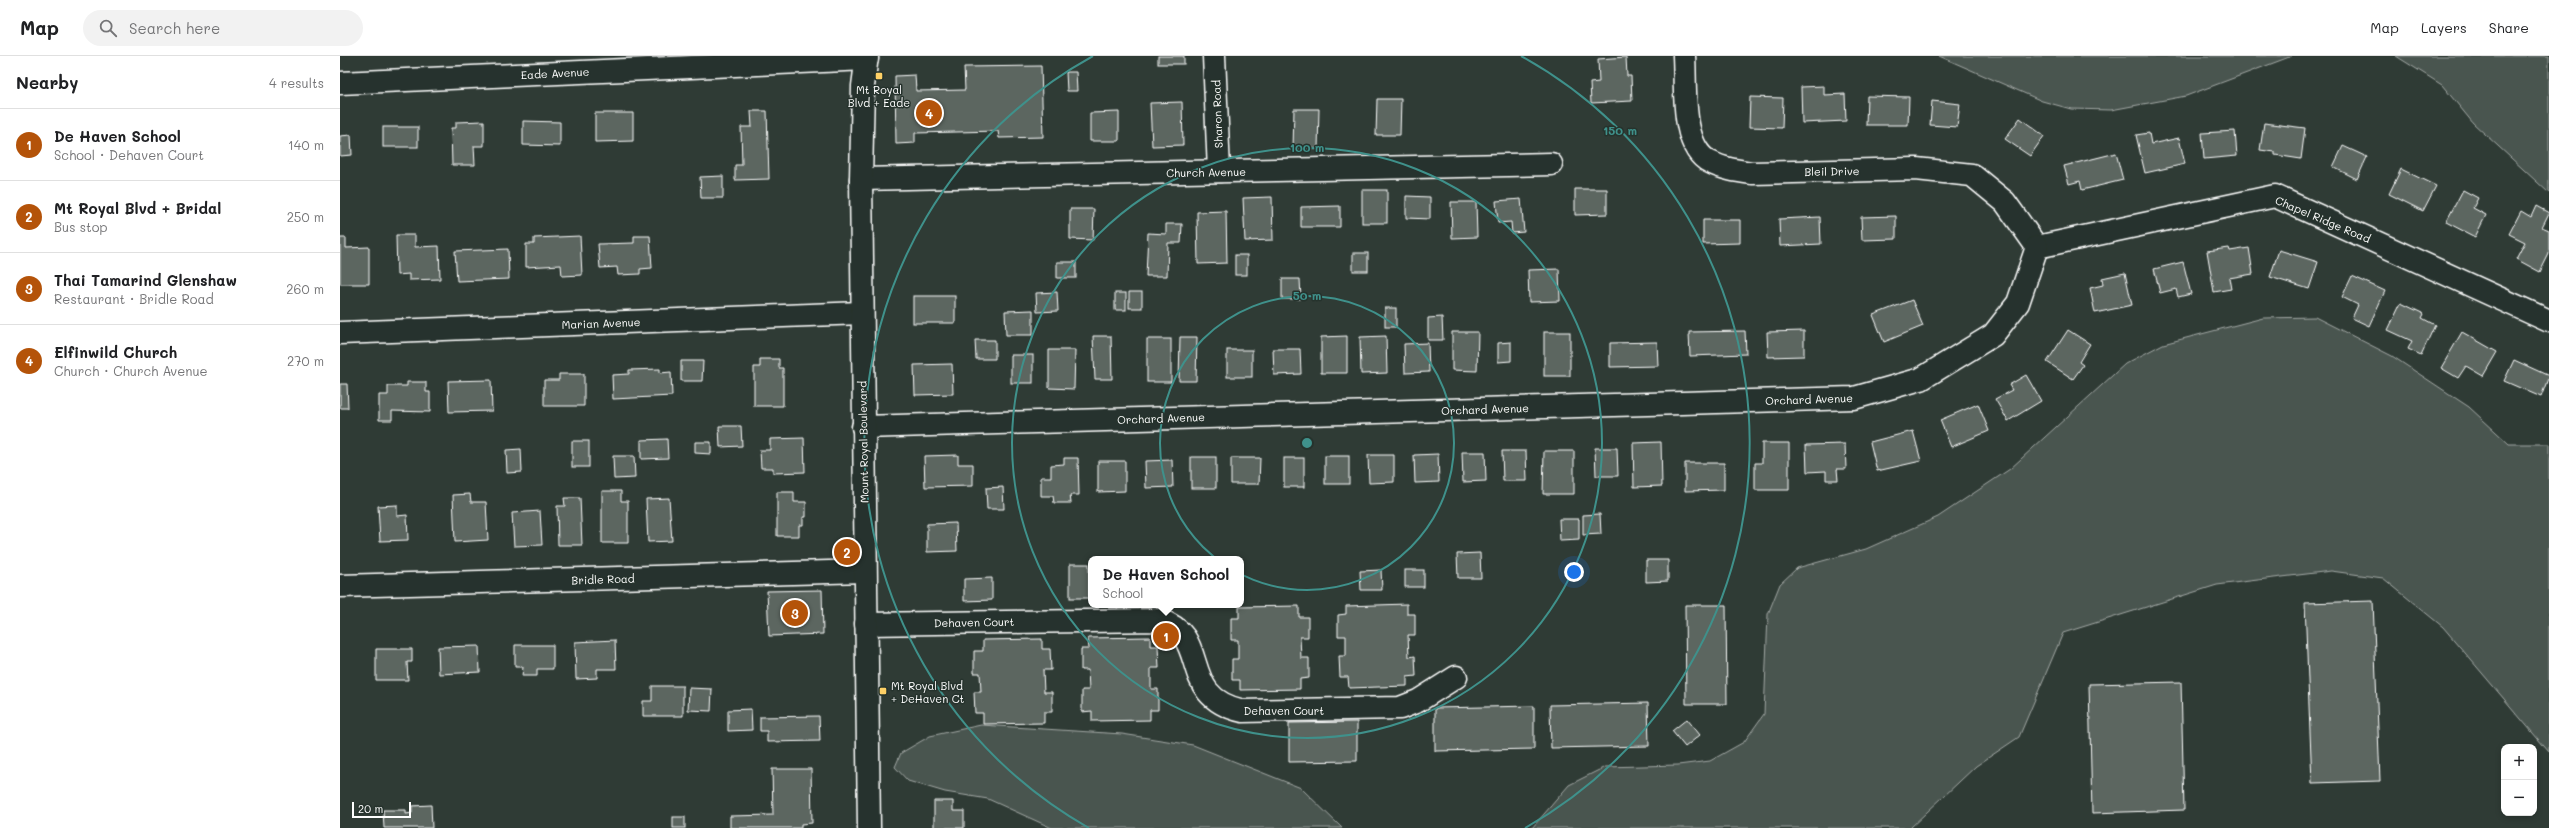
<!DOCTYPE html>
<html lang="en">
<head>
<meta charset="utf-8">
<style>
  body { margin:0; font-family:Mali,sans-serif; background:#f2f2f2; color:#202124 }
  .controls { position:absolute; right:12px; bottom:12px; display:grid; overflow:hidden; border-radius:8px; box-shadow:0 2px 6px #0003 }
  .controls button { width:36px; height:36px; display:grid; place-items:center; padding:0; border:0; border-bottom:1px solid #e0e0e0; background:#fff; color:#202124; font:20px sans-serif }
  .scale { position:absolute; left:12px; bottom:10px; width:59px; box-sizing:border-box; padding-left:4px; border:2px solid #fff; border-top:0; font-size:11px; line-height:14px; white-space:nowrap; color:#fff; -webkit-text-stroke:3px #26332d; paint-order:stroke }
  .you { position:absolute; left:1234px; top:516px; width:14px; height:14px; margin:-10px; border:3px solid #fff; border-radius:50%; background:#1a73e8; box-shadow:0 0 0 6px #1a73e833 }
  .badge { display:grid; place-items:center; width:26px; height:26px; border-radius:50%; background:#b45309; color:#fff; font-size:13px; font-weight:700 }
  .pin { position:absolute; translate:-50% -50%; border:2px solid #fff; box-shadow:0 1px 4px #0006 }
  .popup { position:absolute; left:748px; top:500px; width:156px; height:52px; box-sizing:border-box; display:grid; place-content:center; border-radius:8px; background:#fff; filter:drop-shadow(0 1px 3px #0005); font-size:13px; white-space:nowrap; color:#757577 }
  .popup b { font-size:15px; color:#202124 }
  .popup::after { content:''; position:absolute; left:50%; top:100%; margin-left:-8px; border:8px solid transparent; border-top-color:#fff }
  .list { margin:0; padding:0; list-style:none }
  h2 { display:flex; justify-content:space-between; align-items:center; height:52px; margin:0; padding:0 16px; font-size:17px }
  h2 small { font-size:13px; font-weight:400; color:#757577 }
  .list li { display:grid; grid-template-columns:26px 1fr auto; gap:12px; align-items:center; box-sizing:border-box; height:72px; padding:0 16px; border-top:1px solid #e0e0e0 }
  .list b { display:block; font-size:15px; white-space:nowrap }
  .list p { margin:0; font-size:13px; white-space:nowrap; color:#757577 }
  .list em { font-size:13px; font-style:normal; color:#757577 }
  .icon { flex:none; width:22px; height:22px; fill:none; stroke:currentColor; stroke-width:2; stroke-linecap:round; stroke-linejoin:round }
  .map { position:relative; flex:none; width:2209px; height:772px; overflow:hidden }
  header { display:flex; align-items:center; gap:24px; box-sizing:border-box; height:56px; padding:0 20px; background:#fff; border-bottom:1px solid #e0e0e0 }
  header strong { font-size:19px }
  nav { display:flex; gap:22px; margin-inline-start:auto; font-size:14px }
  .search { width:280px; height:36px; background:#f2f2f2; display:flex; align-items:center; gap:10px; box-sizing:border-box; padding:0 14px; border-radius:22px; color:#757577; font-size:15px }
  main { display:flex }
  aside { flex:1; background:#fff }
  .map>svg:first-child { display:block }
  .green { fill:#4a544f; stroke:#a4aaa7 }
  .building { fill:#5b6661; stroke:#fff }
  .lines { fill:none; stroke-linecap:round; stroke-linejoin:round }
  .minor-casing { stroke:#fff; stroke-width:25 }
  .major-casing { stroke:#fff; stroke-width:25 }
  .minor { stroke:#26332d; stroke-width:22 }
  .major { stroke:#26332d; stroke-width:22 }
  .ring { fill:none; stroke:#3f918b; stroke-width:2 }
  .poi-dot { fill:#ffd166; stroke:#26332d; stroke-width:1.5 }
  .labels { text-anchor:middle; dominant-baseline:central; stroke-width:3; stroke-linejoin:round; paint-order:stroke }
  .street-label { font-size:11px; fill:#fff; stroke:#26332d }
  .poi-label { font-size:11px; fill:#fff; stroke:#26332d }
  .centre { fill:#3f918b; stroke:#26332d; stroke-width:2 }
  .ring-label { font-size:12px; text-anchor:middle; font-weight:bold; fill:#3f918b; stroke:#26332d; stroke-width:3; stroke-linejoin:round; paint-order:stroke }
</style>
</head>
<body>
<header>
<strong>Map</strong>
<div class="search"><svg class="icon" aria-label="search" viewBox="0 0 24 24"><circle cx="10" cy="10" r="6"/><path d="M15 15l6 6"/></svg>Search here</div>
<nav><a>Map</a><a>Layers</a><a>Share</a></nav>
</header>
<main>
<aside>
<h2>Nearby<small>4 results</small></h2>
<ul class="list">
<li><span class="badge">1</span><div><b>De Haven School</b><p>School · Dehaven Court</p></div><em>140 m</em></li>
<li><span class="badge">2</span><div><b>Mt Royal Blvd + Bridal</b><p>Bus stop</p></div><em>250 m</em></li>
<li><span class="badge">3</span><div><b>Thai Tamarind Glenshaw</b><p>Restaurant · Bridle Road</p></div><em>260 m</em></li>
<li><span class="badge">4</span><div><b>Elfinwild Church</b><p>Church · Church Avenue</p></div><em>270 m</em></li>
</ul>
</aside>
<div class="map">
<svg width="2209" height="772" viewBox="0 0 2209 772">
  <rect width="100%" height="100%" fill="#2f3b35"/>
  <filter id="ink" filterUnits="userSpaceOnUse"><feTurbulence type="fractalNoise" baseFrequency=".025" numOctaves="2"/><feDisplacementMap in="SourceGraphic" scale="8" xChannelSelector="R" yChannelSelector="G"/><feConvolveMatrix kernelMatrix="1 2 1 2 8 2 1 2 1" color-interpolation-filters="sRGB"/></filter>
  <g filter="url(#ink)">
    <!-- green -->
    <g class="green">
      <polygon points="1599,0 1952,0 1846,40 1771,54 1731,53 1702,45"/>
      <polygon points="2056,0 2209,0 2209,137 2133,67 2102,29"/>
      <polygon points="1975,261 2052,300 2129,351 2169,388 2209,388 2209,696 2103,571 2043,522 1991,515 1877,529 1723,577 1679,681 1636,710 1570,772 1192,772 1229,729 1265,711 1338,709 1370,705 1404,686 1424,658 1428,558 1440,528 1457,512 1526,493 1598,461 1670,413 1785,308 1823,288 1923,262"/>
      <polygon points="641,669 782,678 853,689 961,732 1002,772 712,772 648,743 605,736 568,725 555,711 561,697 590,680"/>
    </g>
    <!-- building -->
    <g class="building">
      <rect x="818" y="0" width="26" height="8"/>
      <polygon points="1286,1 1287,20 1291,20 1292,45 1251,47 1250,27 1259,26 1258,3"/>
      <polygon points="701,10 703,81 659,82 658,75 575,77 575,87 556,88 555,20 575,19 576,35 625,34 624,11"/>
      <polygon points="726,16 736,16 737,35 727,35"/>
      <polygon points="1484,30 1484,39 1505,38 1506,65 1462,67 1461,31"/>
      <polygon points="1527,40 1569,41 1568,69 1526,69"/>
      <polygon points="1410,41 1443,42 1442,72 1409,71"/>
      <polygon points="1037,43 1061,43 1060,79 1036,79"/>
      <polygon points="1592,45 1620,48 1617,71 1590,69"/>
      <polygon points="842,46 843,89 812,90 810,47"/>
      <polygon points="954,53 979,53 978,93 953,93"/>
      <polygon points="411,55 427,55 429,123 395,124 395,109 402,109 401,71 412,71"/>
      <polygon points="779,56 779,85 750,85 750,57"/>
      <polygon points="255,57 293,57 293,85 255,86"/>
      <polygon points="1680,62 1704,80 1690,100 1665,83"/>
      <polygon points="144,65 144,90 134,90 135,109 112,109 111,72 116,72 116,66"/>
      <polygon points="183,65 220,66 220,90 183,89"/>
      <polygon points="1924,67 1965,72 1961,103 1935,99 1935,96 1920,94"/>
      <rect x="43" y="71" width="35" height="20"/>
      <polygon points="1895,75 1897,100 1864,103 1862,77"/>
      <polygon points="1809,77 1811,88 1839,82 1845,108 1805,117 1796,79"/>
      <polygon points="11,79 12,99 0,100 0,80"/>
      <polygon points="2003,90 2027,101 2017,123 1993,111"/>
      <polygon points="1776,97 1783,124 1742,134 1740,125 1729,128 1724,110"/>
      <polygon points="2061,113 2096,130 2083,155 2049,138"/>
      <polygon points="383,120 383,142 361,142 360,121"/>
      <polygon points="1235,133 1267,133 1267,158 1235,159"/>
      <rect x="1022" y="134" width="25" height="33"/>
      <polygon points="2123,134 2138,142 2133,152 2146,159 2135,181 2106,166"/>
      <polygon points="1066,140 1090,141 1090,163 1066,162"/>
      <polygon points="932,141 933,184 905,185 903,142"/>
      <polygon points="1181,143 1184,176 1172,177 1171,166 1158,167 1156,145"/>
      <polygon points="1111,146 1136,146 1137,181 1112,182"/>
      <polygon points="1000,150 1000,171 961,171 961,151"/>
      <polygon points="2196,150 2209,157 2202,171 2209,174 2209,198 2200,216 2176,203 2185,186 2169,178 2181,155 2191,161"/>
      <polygon points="730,153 754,153 753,184 730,183"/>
      <polygon points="886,155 887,207 858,208 857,156"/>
      <polygon points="1556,160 1556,183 1522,184 1521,161"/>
      <polygon points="1480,161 1481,188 1440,190 1439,163"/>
      <polygon points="1363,164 1400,164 1400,187 1363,188"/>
      <polygon points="826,168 842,168 841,187 828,187 827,220 806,220 808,177 826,178"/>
      <polygon points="56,179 75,179 75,191 99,190 100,223 69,224 69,218 57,219"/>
      <polygon points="240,180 242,219 222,220 221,209 186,211 186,188 194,188 194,182"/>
      <polygon points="294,180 310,180 312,212 300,213 300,218 278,219 277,211 260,212 258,188 294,187"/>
      <polygon points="0,182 6,182 6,192 29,191 29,228 0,228"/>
      <polygon points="1889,192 1890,195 1909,192 1913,218 1889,222 1891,233 1874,236 1867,195"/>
      <polygon points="168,193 169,223 117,225 115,195"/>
      <polygon points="1939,194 1978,206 1969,233 1930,221"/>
      <rect x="1013" y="197" width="15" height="18"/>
      <rect x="895" y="199" width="12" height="20"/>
      <rect x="717" y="206" width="19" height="16"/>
      <polygon points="1843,206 1851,238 1838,241 1836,233 1820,237 1814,213"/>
      <polygon points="1219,213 1220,245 1189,246 1188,214"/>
      <polygon points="1785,217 1792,249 1755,257 1750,232 1763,229 1762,222"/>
      <polygon points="2012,220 2045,235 2029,270 2012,262 2018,249 2002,241"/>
      <polygon points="942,223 960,223 961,243 942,243"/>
      <polygon points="717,236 718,255 697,256 696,237"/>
      <rect x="789" y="236" width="13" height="16"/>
      <rect x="775" y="237" width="11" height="17"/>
      <rect x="573" y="240" width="42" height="27"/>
      <polygon points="1572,244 1583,270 1544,286 1533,259"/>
      <polygon points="2061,247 2084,258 2082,262 2095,269 2081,299 2068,293 2072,285 2048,274"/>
      <rect x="1045" y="252" width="11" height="19"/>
      <polygon points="693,254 693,279 666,279 665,255"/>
      <polygon points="1102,261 1103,284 1088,284 1088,262"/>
      <polygon points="1728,274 1750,288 1739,306 1743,309 1733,323 1707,306"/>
      <polygon points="1405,275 1406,298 1350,300 1349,276"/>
      <polygon points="1464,275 1464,300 1428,301 1427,276"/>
      <polygon points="1112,276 1138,276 1137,315 1112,314"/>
      <rect x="1204" y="276" width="26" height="44"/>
      <polygon points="2122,276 2157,296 2143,320 2126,310 2118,322 2101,312"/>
      <polygon points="753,280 771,280 772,323 755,323"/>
      <polygon points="1007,280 1007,317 981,317 981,281"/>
      <polygon points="1046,280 1047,317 1021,318 1020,281"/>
      <polygon points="840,281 857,281 856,325 839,325"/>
      <rect x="807" y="283" width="24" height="43"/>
      <polygon points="635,284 655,284 655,303 636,303"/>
      <polygon points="1171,286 1171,305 1158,306 1158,287"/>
      <polygon points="1317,286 1318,310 1270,311 1270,287"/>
      <polygon points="1088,287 1089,316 1065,317 1064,288"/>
      <polygon points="933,293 960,293 961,318 934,319"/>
      <polygon points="709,294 735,294 734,333 709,332"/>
      <rect x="887" y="294" width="25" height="27"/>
      <rect x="671" y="299" width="22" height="28"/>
      <polygon points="420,303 439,303 439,312 443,312 443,350 414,350 414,311 420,311"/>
      <polygon points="2174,304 2209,320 2201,341 2164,325"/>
      <polygon points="341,305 363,305 362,325 341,325"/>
      <polygon points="612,308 613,338 575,339 574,309"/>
      <polygon points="320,313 320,317 331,316 332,340 273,343 272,319 289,318 289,314"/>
      <polygon points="219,318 244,318 244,350 204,350 204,324 219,324"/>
      <polygon points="1686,319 1701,345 1668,365 1655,343 1672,334 1669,329"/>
      <polygon points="151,324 152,355 109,356 108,325"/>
      <polygon points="67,326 86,326 86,336 90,336 90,356 52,355 52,364 39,364 39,339 48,339 48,330 67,330"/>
      <polygon points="0,328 7,328 8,352 0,352"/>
      <polygon points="1638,348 1649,375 1611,391 1600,364"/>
      <polygon points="379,370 401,370 402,390 380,391"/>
      <polygon points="1573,375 1581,405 1537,415 1530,386"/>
      <polygon points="464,382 465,416 433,417 433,412 421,412 420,394 430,394 430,383"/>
      <polygon points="327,383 328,402 301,403 301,384"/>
      <rect x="232" y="385" width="17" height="26"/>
      <polygon points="355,386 371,386 371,398 355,397"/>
      <polygon points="1321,386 1322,430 1294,431 1293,387"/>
      <polygon points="1422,387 1449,387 1449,434 1415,434 1415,407 1422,407"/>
      <polygon points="1505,388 1506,413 1497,413 1498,424 1486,424 1486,415 1467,416 1466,389"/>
      <polygon points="1255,392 1277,392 1278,420 1256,420"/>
      <polygon points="181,393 182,416 167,417 166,394"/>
      <polygon points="1162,395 1186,395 1187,425 1163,425"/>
      <polygon points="1204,395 1234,395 1234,438 1203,438"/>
      <polygon points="1122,396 1145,396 1146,425 1123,426"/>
      <polygon points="1098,398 1099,426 1075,427 1074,399"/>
      <polygon points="618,399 618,408 633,408 633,430 585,431 584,400"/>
      <polygon points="1028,399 1054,399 1054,426 1029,427"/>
      <polygon points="273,400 294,400 295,422 274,423"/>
      <rect x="985" y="400" width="24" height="28"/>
      <rect x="851" y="401" width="25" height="31"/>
      <polygon points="724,402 738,402 739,439 730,439 731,447 714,447 713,440 701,440 701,421 711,421 711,409 724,408"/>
      <polygon points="891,402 920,402 919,428 891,428"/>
      <rect x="944" y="402" width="20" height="29"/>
      <polygon points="832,404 833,431 806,432 805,405"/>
      <polygon points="758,405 785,405 785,435 758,436"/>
      <polygon points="1345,407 1384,407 1384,434 1345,435"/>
      <polygon points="663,431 664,453 647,453 646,432"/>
      <polygon points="262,435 281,435 281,445 288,445 288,487 262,487"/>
      <polygon points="437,436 454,436 454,446 466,446 466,461 463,461 463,469 459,469 459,480 437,480"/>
      <polygon points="130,438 131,446 146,446 148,484 115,486 113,439"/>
      <polygon points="224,442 240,442 242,489 218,489 217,450 225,450"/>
      <polygon points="329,442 332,485 308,486 306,443"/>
      <polygon points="57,449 57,460 67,459 68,484 40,485 38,450"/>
      <polygon points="200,455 202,489 174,490 172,457"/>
      <polygon points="1260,458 1261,478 1243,479 1243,459"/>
      <polygon points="1219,463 1239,463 1239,484 1220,485"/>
      <polygon points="616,467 617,495 587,496 587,468"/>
      <polygon points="1140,497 1141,522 1118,522 1117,498"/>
      <polygon points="1306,504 1328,504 1328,525 1306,526"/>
      <rect x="730" y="508" width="19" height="34"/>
      <polygon points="1041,514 1042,534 1021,534 1020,515"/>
      <rect x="1065" y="514" width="19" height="17"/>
      <polygon points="652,522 652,544 624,545 624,523"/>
      <polygon points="482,534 483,578 429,580 427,535"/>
      <polygon points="2033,545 2040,725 1972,727 1965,547"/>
      <polygon points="1067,548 1067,558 1075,558 1075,579 1068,579 1069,601 1075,600 1076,620 1067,621 1067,630 1009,632 1008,621 1000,621 999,600 1006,600 1006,580 998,580 998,559 1006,558 1006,550"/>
      <polygon points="1345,549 1386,549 1387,648 1346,648"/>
      <polygon points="959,550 959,561 968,561 968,581 960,581 961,602 969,602 969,622 960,623 960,633 900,634 900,624 892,624 892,603 898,603 898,584 891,584 891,562 899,562 899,551"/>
      <polygon points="810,581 810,590 818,590 819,612 811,612 811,633 818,633 818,654 810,654 810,664 752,665 752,655 742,656 742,634 749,634 748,614 741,614 741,593 749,593 748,582"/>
      <polygon points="702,583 702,593 710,593 711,614 703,614 704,636 712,636 712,656 704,656 704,667 643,668 643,657 635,657 634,636 641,636 640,617 634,617 634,595 643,595 643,584"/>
      <polygon points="275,584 276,613 257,613 257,622 236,623 235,586"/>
      <polygon points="175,589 213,589 213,613 197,613 197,620 182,620 183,611 175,611"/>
      <polygon points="139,590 140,616 99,618 98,591"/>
      <polygon points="36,593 72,593 72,606 67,606 68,624 36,624"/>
      <polygon points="1841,626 1844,754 1752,757 1749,628"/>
      <polygon points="312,630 343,630 343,660 303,660 303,645 312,645"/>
      <polygon points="349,632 372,633 371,655 348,654"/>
      <polygon points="1308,647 1309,690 1211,692 1210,649"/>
      <polygon points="1194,650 1194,693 1095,695 1095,652"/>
      <polygon points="411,653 412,674 388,675 388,654"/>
      <polygon points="479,660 480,685 427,686 427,675 420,675 420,661"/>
      <polygon points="1347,663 1360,679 1345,691 1332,675"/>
      <polygon points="1017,666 1017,705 949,706 949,667"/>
      <polygon points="432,713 471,713 472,767 461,768 461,772 390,772 390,760 433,759"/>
      <polygon points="594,745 613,745 613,755 624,755 624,772 594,772"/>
      <polygon points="91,749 92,772 44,772 43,754 66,754 66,758 72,757 72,750"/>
      <rect x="333" y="761" width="12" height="11"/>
    </g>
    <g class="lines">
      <!-- minor casing -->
      <g class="minor-casing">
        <g id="minor">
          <polyline points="874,0 879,115"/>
          <path d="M1344 0C1346 29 1340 91 1370 106 1383 113 1398 115 1412 117L1576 113 1632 119 1665 146 1697 191"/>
          <polyline points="0,27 527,3"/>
          <polyline points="521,123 1211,108"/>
          <polyline points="1697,191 1935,140 2209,265"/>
          <polyline points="0,277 522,257"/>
          <polyline points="523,371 1514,342 1581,323 1653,279 1678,247 1697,191"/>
          <polyline points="0,530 525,515"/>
          <path d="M526 568 819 564C873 580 835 640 903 655L1060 652 1078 645 1116 621"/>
        </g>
      </g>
      <!-- major casing -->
      <g class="major-casing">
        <polyline id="major" points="527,0 523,30 521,123 529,772"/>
      </g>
      <!-- minor -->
      <use href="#minor" class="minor"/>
      <!-- major -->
      <use href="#major" class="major"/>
    </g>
  </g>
  <!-- distance rings -->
  <g class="ring">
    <circle cx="967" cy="387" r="147"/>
    <circle cx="967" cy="387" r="295"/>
    <path d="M749 772A442 442 0 0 1 753 0M1181 0A442 442 0 0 1 1185 772"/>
  </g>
  <!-- markers -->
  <g class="poi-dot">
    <rect x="535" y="16" width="8" height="8" rx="2"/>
    <rect x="539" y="631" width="8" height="8" rx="2"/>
  </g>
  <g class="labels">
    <!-- street labels -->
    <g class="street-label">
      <text transform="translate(215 17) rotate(-3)">Eade Avenue</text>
      <text transform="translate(877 58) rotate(-92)">Sharon Road</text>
      <text transform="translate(1492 115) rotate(-1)">Bleil Drive</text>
      <text transform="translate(866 116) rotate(-1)">Church Avenue</text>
      <text transform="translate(1983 163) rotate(23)">Chapel Ridge Road</text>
      <text transform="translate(261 267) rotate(-2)">Marian Avenue</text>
      <text transform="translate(1469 343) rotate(-2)">Orchard Avenue</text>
      <text transform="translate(1145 353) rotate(-2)">Orchard Avenue</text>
      <text transform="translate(821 362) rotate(-2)">Orchard Avenue</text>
      <text transform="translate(523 386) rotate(-91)">Mount Royal Boulevard</text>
      <text transform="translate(263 523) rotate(-2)">Bridle Road</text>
      <text transform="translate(634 566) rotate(-1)">Dehaven Court</text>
      <text x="944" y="654">Dehaven Court</text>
    </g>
    <!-- poi labels -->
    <g class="poi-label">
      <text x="539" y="33">Mt Royal<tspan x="539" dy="13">Blvd + Eade</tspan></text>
      <text x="551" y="629" text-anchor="start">Mt Royal Blvd<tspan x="551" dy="13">+ DeHaven Ct</tspan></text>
    </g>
  </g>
  <circle cx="967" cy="387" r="6" class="centre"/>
  <g class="ring-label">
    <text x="1280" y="79">150 m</text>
    <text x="967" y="96">100 m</text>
    <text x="967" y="244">50 m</text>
  </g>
</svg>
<div class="controls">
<button>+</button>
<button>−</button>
</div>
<div class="scale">20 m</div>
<div class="you"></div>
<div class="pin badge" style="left:826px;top:580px">1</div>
<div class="popup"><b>De Haven School</b>School</div>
<div class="pin badge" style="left:507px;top:496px">2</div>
<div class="pin badge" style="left:455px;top:557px">3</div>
<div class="pin badge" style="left:589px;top:57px">4</div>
</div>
</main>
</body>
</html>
